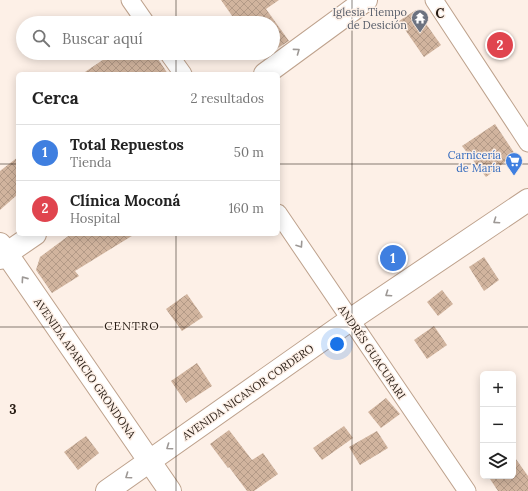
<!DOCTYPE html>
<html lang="es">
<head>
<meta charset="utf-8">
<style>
  body { margin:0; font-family:Lora,serif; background:#f6f6f6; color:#222 }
  .controls { position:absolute; right:12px; bottom:12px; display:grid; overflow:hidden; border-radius:6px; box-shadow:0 2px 10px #0003 }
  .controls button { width:36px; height:36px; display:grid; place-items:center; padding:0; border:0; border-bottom:1px solid #e0e0e0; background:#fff; color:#222; font:20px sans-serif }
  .you { position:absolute; left:337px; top:344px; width:14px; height:14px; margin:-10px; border:3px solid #fff; border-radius:50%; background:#1a73e8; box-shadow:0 0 0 6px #1a73e833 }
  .badge { display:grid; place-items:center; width:26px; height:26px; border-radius:50%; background:#7c3aed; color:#fff; font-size:13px; font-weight:700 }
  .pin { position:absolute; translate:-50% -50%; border:2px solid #fff; box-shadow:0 1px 4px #0006 }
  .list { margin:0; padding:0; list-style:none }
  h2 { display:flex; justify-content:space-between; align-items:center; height:52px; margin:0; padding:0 16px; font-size:17px }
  h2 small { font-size:13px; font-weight:400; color:#767676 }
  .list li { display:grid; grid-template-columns:26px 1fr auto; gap:12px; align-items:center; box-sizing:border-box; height:56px; padding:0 16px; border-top:1px solid #e0e0e0 }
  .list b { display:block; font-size:15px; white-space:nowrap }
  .list p { margin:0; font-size:13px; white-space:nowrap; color:#767676 }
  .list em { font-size:13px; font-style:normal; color:#767676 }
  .icon { flex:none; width:22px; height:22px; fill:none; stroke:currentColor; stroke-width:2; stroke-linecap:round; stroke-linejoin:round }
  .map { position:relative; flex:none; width:528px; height:491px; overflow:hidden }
  .search { position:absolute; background:#fff; box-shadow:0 2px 10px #0003; left:16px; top:16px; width:264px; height:44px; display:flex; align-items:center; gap:10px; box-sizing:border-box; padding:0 14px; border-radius:22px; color:#767676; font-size:15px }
  .panel { position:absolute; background:#fff; box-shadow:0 2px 10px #0003; left:16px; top:72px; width:264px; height:164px; border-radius:6px }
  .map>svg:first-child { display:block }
  .building { fill:url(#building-cross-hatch) }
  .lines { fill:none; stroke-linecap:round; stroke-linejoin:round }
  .minor-casing { stroke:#bea28d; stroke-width:19 }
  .secondary-casing { stroke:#bea28d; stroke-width:24 }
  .minor { stroke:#fff; stroke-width:17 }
  .secondary { stroke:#fff; stroke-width:22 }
  .oneway { stroke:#9d9895 }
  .grid { fill:none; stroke:#261b13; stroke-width:1; stroke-opacity:0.55 }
  .labels { text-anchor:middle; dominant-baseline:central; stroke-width:3; stroke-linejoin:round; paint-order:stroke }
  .worship-label { font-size:11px; fill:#5b616d; stroke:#fdf0e7; text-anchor:end }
  .shop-label { font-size:11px; fill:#366cbe; stroke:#fdf0e7; text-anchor:end }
  .street-label { font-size:11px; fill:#261b13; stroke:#fdf0e7 }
  .neighbourhood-label { font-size:12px; letter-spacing:1px; fill:#261b13; stroke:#fdf0e7 }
  .grid-label { font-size:13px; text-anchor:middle; font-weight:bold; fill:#261b13; stroke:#fdf0e7; stroke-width:3; stroke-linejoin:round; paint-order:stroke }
</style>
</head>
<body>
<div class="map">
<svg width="528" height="491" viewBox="0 0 528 491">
  <defs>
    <pattern id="building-cross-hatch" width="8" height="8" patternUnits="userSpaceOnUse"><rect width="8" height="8" fill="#d1b49e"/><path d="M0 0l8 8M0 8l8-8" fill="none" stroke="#b39a87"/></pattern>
  </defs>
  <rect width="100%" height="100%" fill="#fdf0e7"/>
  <!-- building -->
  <g class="building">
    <polygon points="221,0 279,0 266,9 289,41 273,51 273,23 237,23"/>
    <polygon points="416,10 441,45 424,57 399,21"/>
    <polygon points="113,53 154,53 168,74 82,74"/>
    <polygon points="495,124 515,154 486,177 462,146"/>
    <polygon points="18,157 17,195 0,210 0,171"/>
    <polygon points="71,234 135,234 75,271 79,276 52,293 36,270 40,257"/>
    <polygon points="484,257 499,280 484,291 469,267"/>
    <polygon points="442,290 453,304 438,316 427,302"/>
    <polygon points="187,294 203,317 182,331 166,309"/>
    <polygon points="434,326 447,345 427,359 414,340"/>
    <polygon points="197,363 212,386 186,403 171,381"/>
    <polygon points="386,398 400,414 381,428 368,412"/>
    <polygon points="344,426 353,438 322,460 313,448"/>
    <polygon points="229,430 252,460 263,453 278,474 254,491 247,491 229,467 228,468 210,444"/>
    <polygon points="377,431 388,448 360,465 349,447"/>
    <polygon points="86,436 99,453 78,470 64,452"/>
    <polygon points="513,455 528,476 528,491 498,491 488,476 513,476"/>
  </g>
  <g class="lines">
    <!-- minor casing -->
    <g class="minor-casing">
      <g id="minor">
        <polyline points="130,0 146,23"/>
        <polyline points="434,0 528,143"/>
        <polyline points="168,53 183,74"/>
        <polyline points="278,213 467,491"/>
      </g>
    </g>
    <!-- secondary casing -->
    <g class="secondary-casing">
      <g id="secondary">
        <polyline points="265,74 366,0"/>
        <polyline points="0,244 170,491"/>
        <polyline points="0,258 35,234"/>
        <polyline points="107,491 350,320 528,200"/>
      </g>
    </g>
    <!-- minor -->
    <use href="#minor" class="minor"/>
    <!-- secondary -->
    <use href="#secondary" class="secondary"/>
  </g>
  <!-- one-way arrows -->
  <defs><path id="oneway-chevron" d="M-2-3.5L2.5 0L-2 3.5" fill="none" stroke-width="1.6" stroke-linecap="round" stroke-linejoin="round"/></defs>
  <g class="oneway">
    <use href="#oneway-chevron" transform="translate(297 51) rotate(-36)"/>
    <use href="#oneway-chevron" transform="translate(496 221) rotate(146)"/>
    <use href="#oneway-chevron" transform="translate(300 245) rotate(56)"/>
    <use href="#oneway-chevron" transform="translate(24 279) rotate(-125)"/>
    <use href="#oneway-chevron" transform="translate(388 294) rotate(146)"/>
    <use href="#oneway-chevron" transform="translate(169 447) rotate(145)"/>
    <use href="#oneway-chevron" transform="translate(128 476) rotate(145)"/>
  </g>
  <!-- grid -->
  <path class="grid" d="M176 0V23M352 0V491M176 53V74M0 164H18M278 164H528M176 234V491M0 327H528"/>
  <!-- icons -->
  <defs>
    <g id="temple-pin" transform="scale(0.9)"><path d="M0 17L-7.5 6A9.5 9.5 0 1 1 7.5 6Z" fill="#6b7280" stroke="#fdf0e7"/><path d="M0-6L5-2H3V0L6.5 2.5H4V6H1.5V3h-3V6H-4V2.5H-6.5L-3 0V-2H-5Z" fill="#fff"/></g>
    <g id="supermarket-pin" transform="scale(0.9)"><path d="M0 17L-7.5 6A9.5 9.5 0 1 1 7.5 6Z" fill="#3f7fe0" stroke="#fdf0e7"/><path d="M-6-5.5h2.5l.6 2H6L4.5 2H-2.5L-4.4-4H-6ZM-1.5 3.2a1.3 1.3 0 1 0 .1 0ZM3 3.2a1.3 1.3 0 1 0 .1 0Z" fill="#fff"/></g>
  </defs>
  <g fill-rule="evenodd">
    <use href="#temple-pin" x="420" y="18"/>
    <use href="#supermarket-pin" x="514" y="161"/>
  </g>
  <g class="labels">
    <!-- worship labels -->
    <g class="worship-label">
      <text x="407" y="12">Iglesia Tiempo<tspan x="407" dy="13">de Desición</tspan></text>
    </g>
    <!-- shop labels -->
    <g class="shop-label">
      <text x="501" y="155">Carnicería<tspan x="501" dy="13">de María</tspan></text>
    </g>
    <!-- street labels -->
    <g class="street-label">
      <text transform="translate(372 352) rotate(56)">ANDRÉS GUACURARI</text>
      <text transform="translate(85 368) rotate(55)">AVENIDA APARICIO GRONDONA</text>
      <text transform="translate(248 392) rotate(-35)">AVENIDA NICANOR CORDERO</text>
    </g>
    <!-- neighbourhood labels -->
    <g class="neighbourhood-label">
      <text x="132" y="325">CENTRO</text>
    </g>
  </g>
  <g class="grid-label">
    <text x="440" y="18">C</text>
    <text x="13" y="414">3</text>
  </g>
</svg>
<div class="controls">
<button>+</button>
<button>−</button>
<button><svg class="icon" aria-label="layers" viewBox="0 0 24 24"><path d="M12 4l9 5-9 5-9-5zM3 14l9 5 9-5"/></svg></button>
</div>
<div class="you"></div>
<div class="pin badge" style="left:393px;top:258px;background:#3f7fe0">1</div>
<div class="pin badge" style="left:500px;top:45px;background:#e0444e">2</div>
<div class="search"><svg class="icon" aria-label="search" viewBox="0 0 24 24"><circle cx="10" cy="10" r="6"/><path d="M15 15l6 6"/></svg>Buscar aquí</div>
<section class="panel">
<h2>Cerca<small>2 resultados</small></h2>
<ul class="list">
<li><span class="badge" style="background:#3f7fe0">1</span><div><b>Total Repuestos</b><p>Tienda</p></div><em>50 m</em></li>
<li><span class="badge" style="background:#e0444e">2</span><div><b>Clínica Moconá</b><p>Hospital</p></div><em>160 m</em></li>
</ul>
</section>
</div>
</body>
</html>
